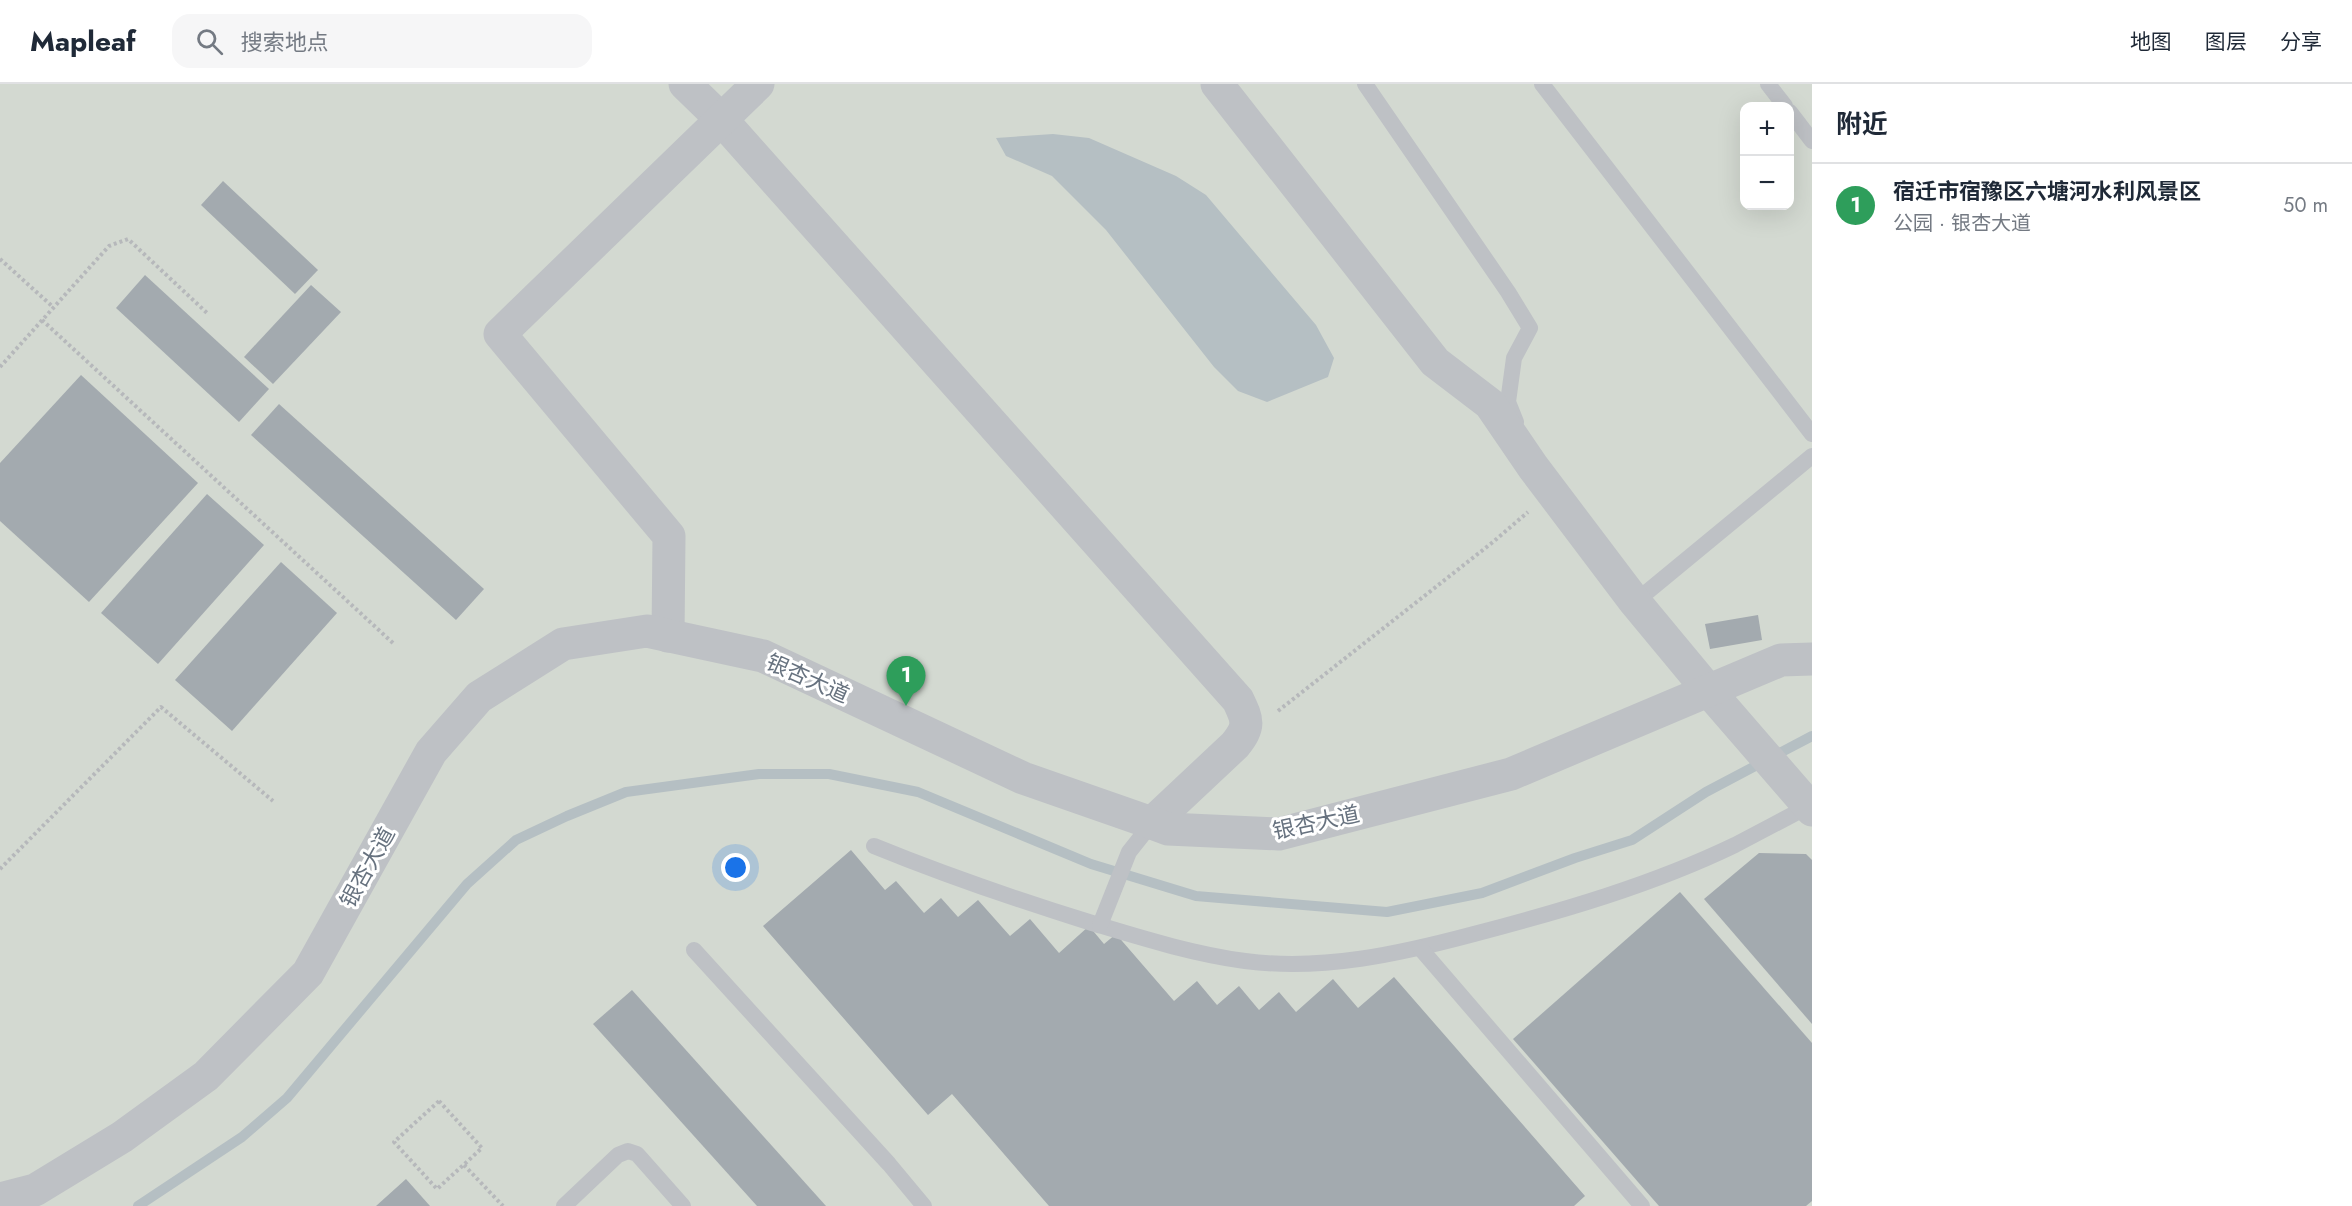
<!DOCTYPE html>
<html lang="zh">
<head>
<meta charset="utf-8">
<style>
  body { margin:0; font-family:Jost,"Noto Sans SC",sans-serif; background:#f6f6f7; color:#1f2937 }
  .controls { position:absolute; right:18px; top:18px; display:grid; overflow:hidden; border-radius:12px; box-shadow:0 6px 24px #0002 }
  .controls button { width:54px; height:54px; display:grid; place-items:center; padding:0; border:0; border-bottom:2px solid #e0e1e3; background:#fff; color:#1f2937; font:30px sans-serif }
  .you { position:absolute; left:736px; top:784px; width:21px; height:21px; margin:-15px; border:4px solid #fff; border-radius:50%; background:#1a73e8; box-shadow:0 0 0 9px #1a73e833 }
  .badge { display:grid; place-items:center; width:39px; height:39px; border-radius:50%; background:#7c3aed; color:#fff; font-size:20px; font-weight:700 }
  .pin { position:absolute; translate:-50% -50px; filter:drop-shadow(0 2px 3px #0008) }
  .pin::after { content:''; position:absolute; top:32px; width:21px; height:18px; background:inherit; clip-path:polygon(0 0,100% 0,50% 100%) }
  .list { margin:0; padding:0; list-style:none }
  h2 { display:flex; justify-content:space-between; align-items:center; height:78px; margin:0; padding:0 24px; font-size:26px }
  h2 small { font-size:20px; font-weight:400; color:#747a83 }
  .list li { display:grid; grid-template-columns:39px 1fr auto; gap:18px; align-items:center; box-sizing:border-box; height:84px; padding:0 24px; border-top:2px solid #e0e1e3 }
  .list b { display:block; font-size:22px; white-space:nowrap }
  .list p { margin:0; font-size:20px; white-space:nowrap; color:#747a83 }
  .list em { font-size:20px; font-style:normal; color:#747a83 }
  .icon { flex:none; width:33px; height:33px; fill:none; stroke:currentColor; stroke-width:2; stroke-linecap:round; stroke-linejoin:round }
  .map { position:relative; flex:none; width:1812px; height:1122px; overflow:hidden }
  header { display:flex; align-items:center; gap:36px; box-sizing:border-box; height:84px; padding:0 30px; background:#fff; border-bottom:2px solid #e0e1e3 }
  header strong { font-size:28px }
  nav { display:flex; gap:33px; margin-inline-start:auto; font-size:21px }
  .search { width:420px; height:54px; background:#f6f6f7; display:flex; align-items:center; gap:15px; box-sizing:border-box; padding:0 21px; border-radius:18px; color:#747a83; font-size:22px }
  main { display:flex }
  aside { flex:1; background:#fff }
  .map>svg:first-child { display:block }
  .green { fill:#d3d9d1; fill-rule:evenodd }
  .water { fill:#b5bfc3 }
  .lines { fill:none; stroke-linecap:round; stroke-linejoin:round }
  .stream { stroke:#b5bfc3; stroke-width:10 }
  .building { fill:#a3aaaf }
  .path { stroke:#b6b8bb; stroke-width:4; stroke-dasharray:3 3; stroke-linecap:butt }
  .lane { stroke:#bec1c5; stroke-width:16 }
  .street { stroke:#bec1c5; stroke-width:33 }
  .labels { text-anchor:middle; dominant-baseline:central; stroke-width:6; stroke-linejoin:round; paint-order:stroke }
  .street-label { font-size:22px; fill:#67727f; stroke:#fff }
</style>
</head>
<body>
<header>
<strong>Mapleaf</strong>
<div class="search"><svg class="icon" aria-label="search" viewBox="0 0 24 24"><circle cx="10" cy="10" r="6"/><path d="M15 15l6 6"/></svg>搜索地点</div>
<nav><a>地图</a><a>图层</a><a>分享</a></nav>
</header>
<main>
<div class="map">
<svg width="1812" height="1122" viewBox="0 0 1812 1122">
  <rect width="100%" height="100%" fill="#f4f4f1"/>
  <!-- green -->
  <path class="green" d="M0 0H1812V1122H0ZM1744 22H1790V122H1744Z"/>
  <!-- water -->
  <polygon class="water" points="1053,50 1089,54 1176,92 1206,111 1316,241 1334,274 1328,293 1267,318 1238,307 1214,283 1106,146 1052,92 1006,72 996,54"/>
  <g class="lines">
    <!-- stream -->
    <polyline class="stream" points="138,1122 242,1053 287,1014 467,800 516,756 567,732 626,708 759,690 829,690 918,708 1091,780 1196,812 1387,828 1482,809 1575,774 1632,756 1706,708 1812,652"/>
  </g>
  <!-- building -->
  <g class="building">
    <polygon points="223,97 318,186 295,210 201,121"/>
    <polygon points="145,191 269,305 239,338 116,224"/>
    <polygon points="311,201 341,228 273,300 244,273"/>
    <polygon points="81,291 198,399 89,518 0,437 0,379"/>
    <polygon points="279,320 484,505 456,536 251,351"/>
    <polygon points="207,410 264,461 158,580 101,529"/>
    <polygon points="281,478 337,529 232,647 175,596"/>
    <polygon points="1758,531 1762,556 1710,565 1705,540"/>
    <polygon points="851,766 885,806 896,797 924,829 941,814 958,833 978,816 1010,852 1030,835 1059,869 1089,842 1104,860 1116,850 1174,917 1197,897 1217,921 1239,902 1259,926 1279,908 1296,928 1333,895 1358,924 1394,893 1585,1112 1574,1122 1049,1122 952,1010 928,1031 763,842"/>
    <polygon points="1759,769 1806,770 1812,776 1812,940 1704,815"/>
    <polygon points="1680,808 1812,959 1812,1117 1806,1122 1659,1122 1513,955"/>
    <polygon points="632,906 826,1122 757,1122 593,940"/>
    <polygon points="406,1095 430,1122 376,1122"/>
  </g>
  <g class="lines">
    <!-- path -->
    <g class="path">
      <polyline points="0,175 53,223"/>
      <polyline points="42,236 394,560"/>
      <polyline points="0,283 109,162 128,155 207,229"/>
      <polyline points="1278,627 1493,458 1528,428"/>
      <polyline points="0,785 161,623 273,717"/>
      <polygon points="439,1017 482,1064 437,1105 394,1058"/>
      <polyline points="464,1081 503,1122"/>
    </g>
    <!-- lane -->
    <g class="lane">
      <polyline points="1365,0 1508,208 1530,244 1514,274 1508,318 1516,338"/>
      <polyline points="1542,0 1812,350"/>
      <polyline points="1768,0 1785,22"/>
      <polyline points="1790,28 1812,57"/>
      <polyline points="1635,518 1812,372"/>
      <path d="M874 762C945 791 1018 816 1092 839 1142 854 1193 870 1245 877 1323 887 1399 870 1474 850 1562 827 1652 801 1735 761 1760 748 1784 735 1809 722"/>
      <polyline points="1100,841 1129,768 1152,739"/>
      <polyline points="1420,864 1642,1122"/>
      <polyline points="694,866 889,1080 924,1122"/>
      <polyline points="564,1122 618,1071 628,1067 637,1070 683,1122"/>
    </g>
    <!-- street -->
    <g class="street">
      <path d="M685 0 721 35 1238 616C1248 637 1250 642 1235 661L1152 739"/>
      <polyline points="1217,0 1435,278 1490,320 1533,383 1635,518 1708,606 1812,726"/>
      <polyline points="668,552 669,452 500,250 758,0"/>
      <polyline points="0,1115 35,1106 122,1053 206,992 308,889 431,668 479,613 563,560 647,547 763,572 1023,694 1152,739 1168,745 1279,750 1511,690 1781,576 1812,575"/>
    </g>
  </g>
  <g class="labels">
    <!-- street labels -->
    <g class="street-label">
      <text transform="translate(808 594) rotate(24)">银杏大道</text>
      <text transform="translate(1316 738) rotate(-12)">银杏大道</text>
      <text transform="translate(367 783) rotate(-61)">银杏大道</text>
    </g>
  </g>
</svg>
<div class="controls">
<button>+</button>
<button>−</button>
</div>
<div class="you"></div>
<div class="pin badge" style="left:906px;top:622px;background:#2e9e5b">1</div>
</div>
<aside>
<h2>附近<small></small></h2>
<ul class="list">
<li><span class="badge" style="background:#2e9e5b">1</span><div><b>宿迁市宿豫区六塘河水利风景区</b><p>公园 · 银杏大道</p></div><em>50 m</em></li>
</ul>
</aside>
</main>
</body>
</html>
